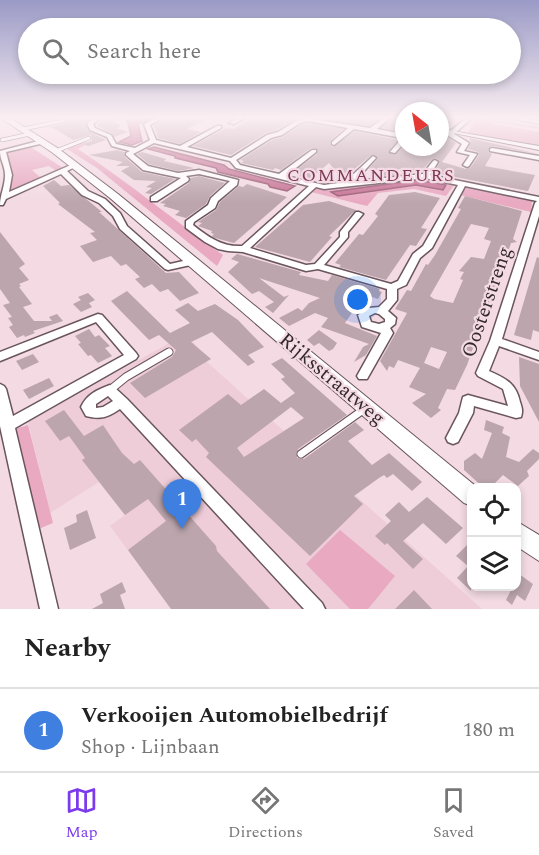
<!DOCTYPE html>
<html lang="en">
<head>
<meta charset="utf-8">
<style>
  body { margin:0; font-family:Spectral,serif; background:#f2f2f2; color:#222 }
  .controls { position:absolute; right:18px; bottom:18px; display:grid; overflow:hidden; border-radius:12px; box-shadow:0 3px 9px #0003 }
  .controls button { width:54px; height:54px; display:grid; place-items:center; padding:0; border:0; border-bottom:2px solid #e0e0e0; background:#fff; color:#222; font:30px sans-serif }
  .compass { position:absolute; left:395px; top:102px; width:54px; height:54px; border-radius:50%; background:#fff; box-shadow:0 3px 9px #0003; rotate:329deg }
  .you { position:absolute; left:358px; top:300px; width:21px; height:21px; margin:-15px; border:4px solid #fff; border-radius:50%; background:#1a73e8; box-shadow:0 0 0 9px #1a73e833 }
  .badge { display:grid; place-items:center; width:39px; height:39px; border-radius:50%; background:#7c3aed; color:#fff; font-size:20px; font-weight:700 }
  .pin { position:absolute; translate:-50% -50px; filter:drop-shadow(0 2px 3px #0008) }
  .pin::after { content:''; position:absolute; top:32px; width:21px; height:18px; background:inherit; clip-path:polygon(0 0,100% 0,50% 100%) }
  .list { margin:0; padding:0; list-style:none }
  h2 { display:flex; justify-content:space-between; align-items:center; height:78px; margin:0; padding:0 24px; font-size:26px }
  h2 small { font-size:20px; font-weight:400; color:#767676 }
  .list li { display:grid; grid-template-columns:39px 1fr auto; gap:18px; align-items:center; box-sizing:border-box; height:84px; padding:0 24px; border-top:2px solid #e0e0e0 }
  .list b { display:block; font-size:22px; white-space:nowrap }
  .list p { margin:0; font-size:20px; white-space:nowrap; color:#767676 }
  .list em { font-size:20px; font-style:normal; color:#767676 }
  .icon { flex:none; width:33px; height:33px; fill:none; stroke:currentColor; stroke-width:2; stroke-linecap:round; stroke-linejoin:round }
  .map { position:relative; flex:none; width:539px; height:609px; overflow:hidden }
  .search { position:absolute; background:#fff; box-shadow:0 3px 9px #0003; left:18px; right:18px; top:18px; height:66px; display:flex; align-items:center; gap:15px; box-sizing:border-box; padding:0 21px; border-radius:33px; color:#767676; font-size:22px }
  .sheet { height:162px; background:#fff }
  nav { display:flex; justify-content:space-around; align-items:center; box-sizing:border-box; height:84px; border-top:2px solid #e0e0e0; background:#fff; font-size:16px; color:#767676 }
  nav a { display:grid; justify-items:center; gap:3px }
  nav .on { color:#7c3aed }
  .map>svg:first-child { display:block }
  .built { fill:#eecdd9 }
  .green { fill:#e8a9c1; fill-rule:evenodd }
  .water { fill:#c67294; stroke:#9a5c75; stroke-width:1.5 }
  .building { fill:#bca5ad; fill-rule:evenodd }
  .lines { fill:none; stroke-linecap:round; stroke-linejoin:round }
  .service-far1-casing { stroke:#6a555d; stroke-width:4.5 }
  .service-casing { stroke:#6a555d; stroke-width:9 }
  .pedestrian-casing { stroke:#6a555d; stroke-width:2 }
  .minor-casing { stroke:#6a555d; stroke-width:3 }
  .secondary-casing { stroke:#6a555d; stroke-width:2 }
  .service-far1 { stroke:#fff; stroke-width:3 }
  .service { stroke:#fff; stroke-width:7 }
  .pedestrian { fill:#fff; fill-rule:evenodd }
  .minor { fill:#fff; fill-rule:evenodd }
  .secondary { fill:#fff; fill-rule:evenodd }
  .labels { text-anchor:middle; dominant-baseline:central; stroke-width:4.5; stroke-linejoin:round; paint-order:stroke }
  .far-quarter-label { font-size:18px; letter-spacing:1.5px; fill:#7e3a57; stroke:#f3dae3 }
  .street-label { font-size:20px; fill:#32292c; stroke:#f3dae3 }
</style>
</head>
<body>
<div class="map">
<svg width="539" height="609" viewBox="0 0 539 609">
  <rect width="100%" height="100%" fill="#f3dae3"/>
  <!-- built -->
  <polygon class="built" points="187,333 207,362 482,609 171,609 110,526 125,515 99,482 50,513 28,422"/>
  <!-- green -->
  <g class="green">
    <polygon points="478,118 539,127 539,129 495,122 493,124 539,132 539,147 467,134"/>
    <path d="M82 142 88 143 78 149C128 182 175 221 223 255L217 266 97 168 67 149Z"/>
    <polygon points="29,146 63,168 58,172 49,166 32,170 41,178 7,192 6,152"/>
    <path d="M419 177 455 184 446 196 414 189 378 193 367 206 311 192 315 188 326 189ZM417 180H422L420 185 338 196 332 192Z"/>
    <polygon points="466,186 532,200 531,212 460,195"/>
    <polygon points="28,425 53,523 36,530 12,430"/>
    <polygon points="340,530 395,576 368,609 350,609 306,564"/>
  </g>
  <!-- water -->
  <g class="water">
    <polygon points="132,118 151,118 138,124 142,141 132,145 119,142 131,136 127,119"/>
    <polygon points="154,147 224,165 229,169 295,186 287,191 270,187 268,184 218,172 216,168 175,158 175,156 148,149"/>
    <polygon points="417,180 446,185 443,190 416,185 338,196 331,192"/>
  </g>
  <!-- building -->
  <g class="building">
    <polygon points="73,118 91,118 85,122 88,131 106,140 88,146 83,144 92,141 91,135 73,140 53,128 47,128 64,124 66,120"/>
    <polygon points="102,118 106,118 121,126 117,128 128,132 114,137 112,133 97,126"/>
    <polygon points="169,118 209,118 187,129 201,132 180,144 158,138 154,125"/>
    <polygon points="253,118 293,120 277,130 266,133 231,155 193,146 226,128 233,129"/>
    <polygon points="328,118 381,118 369,126 326,119"/>
    <polygon points="392,118 404,118 402,121 404,121 398,126 404,127 404,132 382,128"/>
    <polygon points="308,123 343,129 331,140 330,144 333,147 355,131 398,140 388,152 395,155 403,147 440,147 440,138 448,138 456,143 442,162 466,169 471,167 479,155 478,152 468,149 471,142 469,138 539,154 492,146 488,149 488,152 492,154 485,166 535,175 528,191 434,173 440,162 436,158 431,160 422,171 416,172 399,169 394,175 387,174 385,176 374,173 376,171 369,169 378,158 373,154 342,179 329,163 311,178 297,176 299,174 294,172 317,154 316,148 311,148 281,170 275,168 273,170 241,163 244,161 240,160 272,140 283,137 301,125"/>
    <polygon points="117,150 124,152 125,157 142,172 175,179 151,194 145,193 152,188 146,187 156,181 134,180 121,171 130,166 116,166 123,162 89,155"/>
    <polygon points="142,152 166,159 164,161 194,168 178,171 149,164 137,154"/>
    <polygon points="199,176 225,183 210,196 206,204 186,218 175,215 180,211 163,206 166,204 160,203 189,183 191,178"/>
    <polygon points="54,180 61,186 69,185 102,212 99,212 166,273 179,272 199,293 180,301 168,289 160,292 152,284 144,288 135,279 140,277 126,264 121,266 111,256 93,262 80,246 97,240 90,233 95,232 58,204 60,203 43,186"/>
    <polygon points="247,184 287,197 234,243 215,238 212,236 214,234 211,233 212,231 198,226 202,223 198,222 216,210 220,202 239,186 243,187"/>
    <polygon points="415,192 440,198 421,228 427,229 416,246 410,245 386,280 339,267 341,265 335,263 359,234 363,235 378,216 375,214 389,195"/>
    <path d="M465 196 522 211 513 239 517 242 511 243 509 249 498 252 505 258 476 339 467 341 473 348 467 365 455 390 447 389 438 408 441 410 431 418 412 403 426 394 409 387 420 368 398 360 394 368 389 366 387 371 380 361 407 313 395 309 407 290 411 291 426 264 428 265 435 255 461 209 458 208ZM471 224 489 228 484 239 491 241 484 259 471 257 459 271 464 272 460 279 463 280 453 303 434 299 430 296ZM431 347 447 352 439 369 424 363Z"/>
    <polygon points="329,201 356,210 329,236 332,237 310,262 255,247 303,205"/>
    <polygon points="0,232 25,264 19,268 29,280 19,284 21,286 19,287 32,304 23,307 34,321 52,321 49,317 57,314 63,321 33,331 35,333 25,337 24,335 17,338 9,327 13,325 8,318 12,317 3,305 10,303 0,289"/>
    <polygon points="237,254 301,272 299,275 328,281 332,275 380,289 379,291 382,292 378,299 372,297 367,303 360,301 345,323 377,336 366,355 354,362 363,347 369,344 321,327 328,318 315,313 289,326 279,318 298,308 302,311 309,303 320,298 259,278 284,297 289,295 273,313 265,307 274,302 259,291 252,294 228,272 239,262 231,259"/>
    <polygon points="537,257 539,258 539,332 533,330 531,340 514,335"/>
    <polygon points="127,291 170,333 190,323 175,310 188,303 198,311 215,304 238,320 264,347 248,355 255,362 248,366 212,332 191,342 211,359 145,398 130,383 172,357 176,350 159,335 149,340 111,301"/>
    <polygon points="88,293 95,300 89,303 92,307 81,312 73,304 81,300 78,297"/>
    <polygon points="89,329 95,337 99,335 110,346 105,348 112,356 98,363 91,355 88,356 78,344 81,343 75,336"/>
    <polygon points="319,330 337,343 333,349 329,351 319,343 314,346 307,340"/>
    <polygon points="33,354 39,362 22,370 16,361"/>
    <polygon points="519,357 539,364 539,422 520,386"/>
    <path d="M282 358 347 415 298 449 297 458 304 459 355 422 364 430 348 441 372 465 389 453 422 482 412 491 393 474 387 478 384 475 379 478 354 496 363 504 310 556 206 457 209 453 196 439 192 442 179 430 228 394 241 405 264 389 281 403 295 393 281 379 285 377 271 364ZM291 407 304 418 244 457 237 448Z"/>
    <polygon points="49,378 54,386 29,399 23,390"/>
    <polygon points="64,410 84,436 103,425 122,453 134,464 140,460 216,546 217,551 270,609 171,609 128,550 166,521 148,499 125,515 82,460 85,458 69,436 60,441 45,421"/>
    <polygon points="486,420 504,427 502,433 510,437 506,457 519,462 533,449 539,453 539,459 527,471 529,476 518,486 503,475 490,488 484,488 464,470 464,461 475,453 482,459 492,433 484,430"/>
    <polygon points="427,497 463,528 446,544 423,523 403,541 423,559 413,569 387,543 385,545 375,536 391,521 385,515 399,502 409,512"/>
    <polygon points="87,510 96,538 70,550 64,528 77,522 76,515"/>
    <polygon points="471,541 471,591 457,578 468,566 456,556"/>
    <polygon points="519,574 533,584 525,601 517,595 512,605 506,600 511,590 505,586 516,586"/>
    <polygon points="122,582 126,592 120,595 125,609 92,609 103,603 100,594"/>
    <polygon points="414,590 432,609 395,609"/>
  </g>
  <g class="lines">
    <!-- service-far1 casing -->
    <g class="service-far1-casing">
      <g id="service-far1">
        <polyline points="514,118 539,122"/>
        <polyline points="23,129 63,121"/>
        <polyline points="2,140 30,134"/>
        <polyline points="56,151 89,138"/>
      </g>
    </g>
    <!-- service casing -->
    <g class="service-casing">
      <g id="service">
        <polyline points="110,390 126,377 169,352"/>
        <polyline points="301,454 363,410"/>
      </g>
    </g>
    <!-- pedestrian casing -->
    <g class="pedestrian-casing">
      <polygon id="pedestrian" points="452,131 539,146 539,150 454,133 452,132"/>
    </g>
    <!-- minor casing -->
    <g class="minor-casing">
      <g id="minor">
        <path d="M94 118H100L93 124 95 128 111 135 116 144 135 148 150 140 144 124 156 118H163L150 125 156 140 180 146 217 126H221V128L187 147 231 158 267 135 278 132 296 121 306 118 370 128 384 118H390L377 129 404 134V143L395 153 390 152 402 138 354 129 334 145 332 144V142L348 128 308 121 300 123 282 135 271 138 236 160 240 165 279 174 312 150H316V152L286 176 324 185 345 182 373 156 376 158 375 159 355 181 423 174 433 161 435 160 438 162 430 175 539 197V216L502 339 539 352V360L499 346 489 371C505 378 516 383 520 402 522 408 523 411 521 417L516 418 474 406 473 413 458 442 453 444 448 442 446 438 459 413 463 397 468 395 508 406 503 389 478 376 476 373 490 341 535 203 537 201 465 186 432 248 420 258 406 285 397 289V300L388 311 396 318 395 324 390 328 393 333 367 379H359L357 376 381 333 362 327 358 315 369 308 379 307 387 299V289L318 269 306 271 243 252 228 251 218 249 205 242 186 228V221L208 205 211 198 230 181 199 174 186 176 189 179 188 181 157 201H151V197L181 178 143 170 126 155V153L130 151 112 146 107 137 90 130 87 123ZM154 143 230 161 236 168 309 186 242 246C222 247 208 237 193 225L194 222 215 208 218 201 237 185 238 180 199 170 178 173 148 166 133 154ZM425 178 458 185 423 246 413 254 398 281 391 284 324 265 348 237V232L363 214 359 212H356L340 232V237L315 264 306 265 250 248 316 187 324 189ZM375 313 379 314 385 319V322L379 324 371 322 369 316Z"/>
        <polygon points="238,118 245,118 234,124 229,123"/>
        <polygon points="466,118 472,118 454,134 469,143 464,151 477,154 469,166 467,167 463,165 470,155 457,152 462,144 447,135 440,136 440,132 452,130"/>
        <path d="M42 140 44 141V143L6 152 12 175 9 192 73 164H77V166L67 171 88 191 105 199 120 213 127 226 170 264 192 259 197 262 195 264 168 270 165 269 120 229 113 216 99 203 82 195 61 174 6 199 3 205H0C0 195 5 186 5 175 5 166 0 160 0 151Z"/>
        <polygon points="492,148 539,156 539,160 490,151 490,149"/>
        <polygon points="98,314 102,315 136,353 138,356 136,359 15,428 58,609 40,609 0,426 0,384 4,386 6,389 13,416 124,355 96,322 0,361 0,352"/>
        <path d="M110 385 114 387 127 399 322 603 325 609H304L120 409C108 417 101 420 86 416L81 407C87 394 97 390 110 385ZM108 396 113 401 103 407 96 408V404Z"/>
      </g>
    </g>
    <!-- secondary casing -->
    <g class="secondary-casing">
      <g id="secondary">
        <polygon points="1,118 10,118 59,149 118,194 478,488 472,488 472,506 464,503 110,198 53,153"/>
        <polygon points="516,521 539,535 539,561 516,546"/>
      </g>
    </g>
    <!-- service-far1 -->
    <use href="#service-far1" class="service-far1"/>
    <!-- service -->
    <use href="#service" class="service"/>
    <!-- pedestrian -->
    <use href="#pedestrian" class="pedestrian"/>
    <!-- minor -->
    <use href="#minor" class="minor"/>
    <!-- secondary -->
    <use href="#secondary" class="secondary"/>
  </g>
  <!-- sky -->
  <linearGradient id="sky" x2="0" y2="1"><stop stop-color="#9a9ac6"/><stop offset="0.58" stop-color="#faeef2"/><stop offset="1" stop-color="#faeef2" stop-opacity="0"/></linearGradient>
  <rect width="539" height="203" fill="url(#sky)"/>
  <g class="labels">
    <!-- far-quarter labels -->
    <g class="far-quarter-label">
      <text x="371" y="175">COMMANDEURS</text>
    </g>
    <!-- street labels -->
    <g class="street-label">
      <text transform="translate(487 302) rotate(-71)">Oosterstreng</text>
      <text transform="translate(332 379) rotate(40)">Rijksstraatweg</text>
    </g>
  </g>
</svg>
<div class="controls">
<button><svg class="icon" aria-label="locate" viewBox="0 0 24 24"><circle cx="12" cy="12" r="6"/><path d="M12 2v4M12 18v4M2 12h4M18 12h4"/></svg></button>
<button><svg class="icon" aria-label="layers" viewBox="0 0 24 24"><path d="M12 4l9 5-9 5-9-5zM3 14l9 5 9-5"/></svg></button>
</div>
<svg class="compass" viewBox="-18 -18 36 36"><path d="M0-13l5 13h-10z" fill="#e53935"/><path d="M0 13l5-13h-10z" fill="#767676"/></svg>
<div class="you"></div>
<div class="pin badge" style="left:182px;top:529px;background:#3f7fe0">1</div>
<div class="search"><svg class="icon" aria-label="search" viewBox="0 0 24 24"><circle cx="10" cy="10" r="6"/><path d="M15 15l6 6"/></svg>Search here</div>
</div>
<section class="sheet">
<h2>Nearby<small></small></h2>
<ul class="list">
<li><span class="badge" style="background:#3f7fe0">1</span><div><b>Verkooijen Automobielbedrijf</b><p>Shop · Lijnbaan</p></div><em>180 m</em></li>
</ul>
</section>
<nav>
<a class="on"><svg class="icon" aria-label="map" viewBox="0 0 24 24"><path d="M3 6l6-2 6 2 6-2v14l-6 2-6-2-6 2zM9 4v14M15 6v14"/></svg>Map</a>
<a><svg class="icon" aria-label="directions" viewBox="0 0 24 24"><path d="M12 3l9 9-9 9-9-9zM9 14v-3h6M13 9l2 2-2 2"/></svg>Directions</a>
<a><svg class="icon" aria-label="saved" viewBox="0 0 24 24"><path d="M7 4h10v16l-5-4-5 4z"/></svg>Saved</a>
</nav>
</body>
</html>
